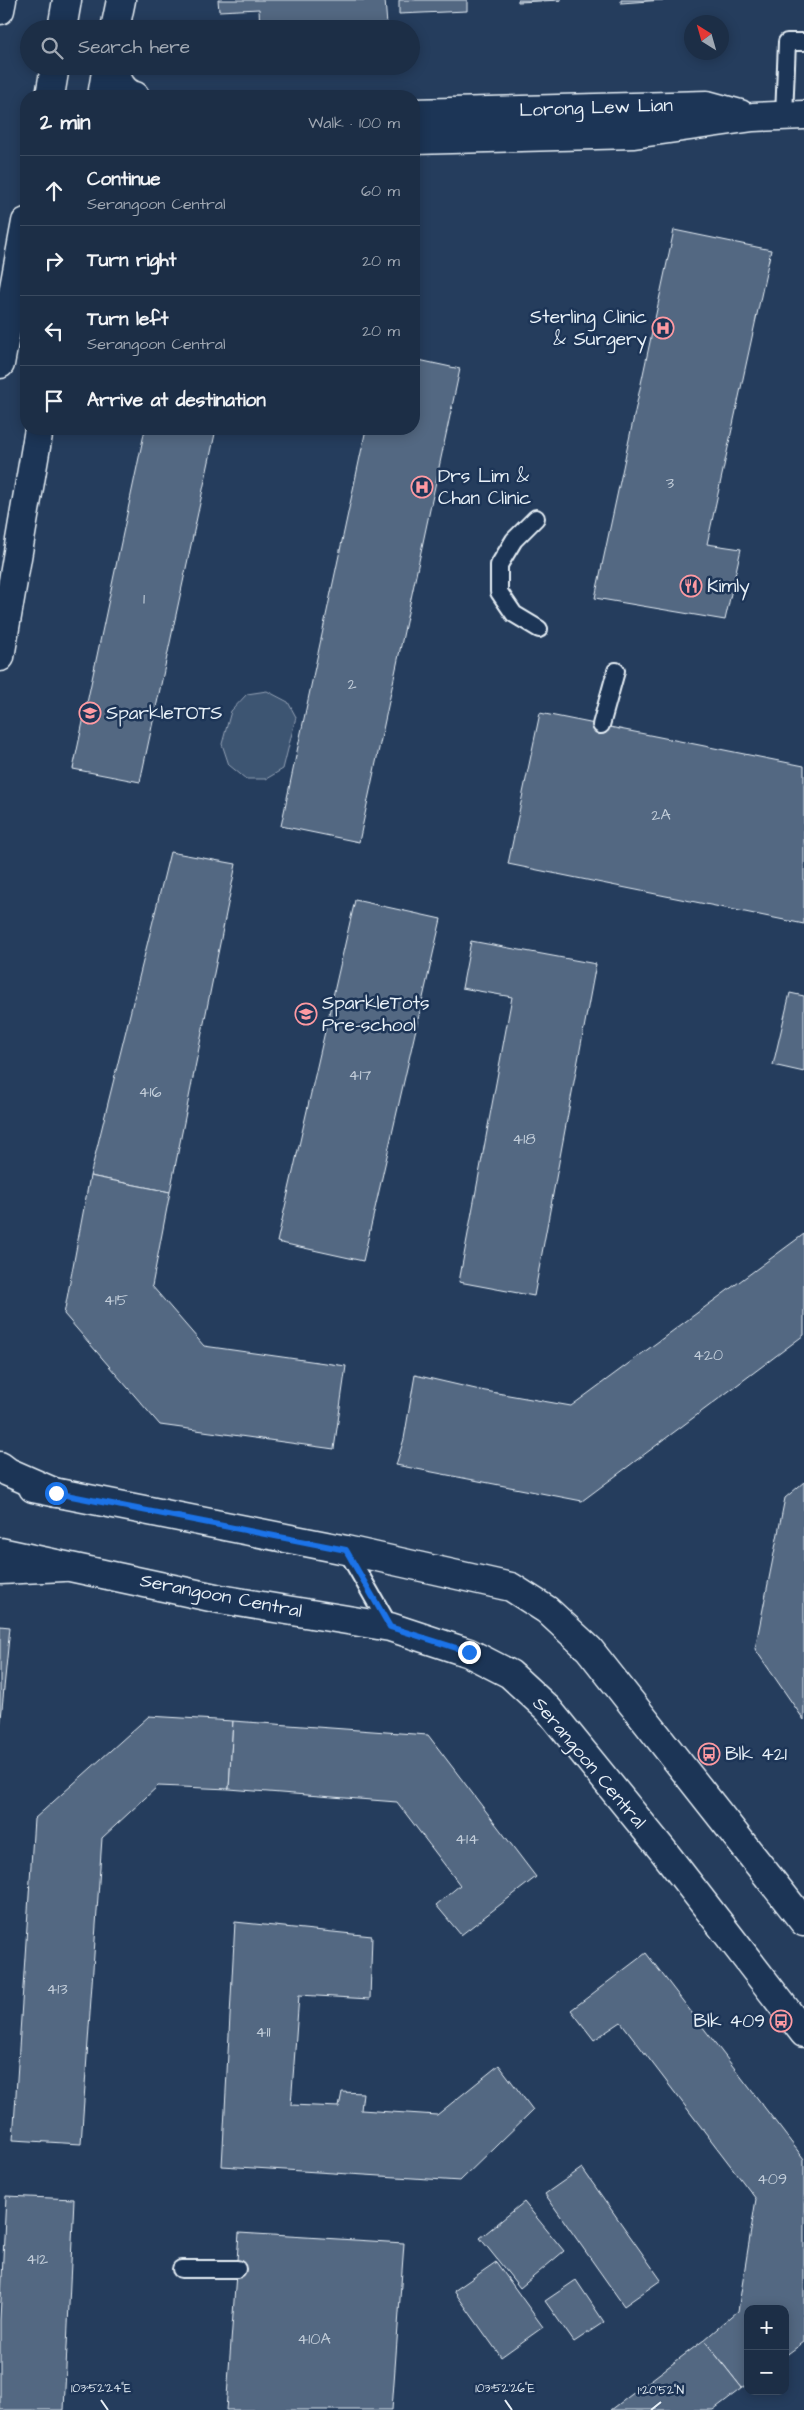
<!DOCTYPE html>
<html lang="en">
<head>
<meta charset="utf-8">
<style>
  body { margin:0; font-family:"Architects Daughter",sans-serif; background:#25364d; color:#f1f3f6 }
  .controls { position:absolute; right:15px; bottom:15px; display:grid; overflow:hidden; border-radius:10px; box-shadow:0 2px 12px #0003 }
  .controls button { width:45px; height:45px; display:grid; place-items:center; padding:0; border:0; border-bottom:1px solid #3a4a5f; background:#1c2e46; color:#f1f3f6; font:25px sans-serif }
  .compass { position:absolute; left:684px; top:15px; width:45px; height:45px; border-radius:50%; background:#1c2e46; box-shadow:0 2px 12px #0003; rotate:323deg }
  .stop { position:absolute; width:15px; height:15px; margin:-11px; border:4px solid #1a73e8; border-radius:50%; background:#fff }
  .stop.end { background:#1a73e8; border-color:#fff; box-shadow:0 1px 5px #0008 }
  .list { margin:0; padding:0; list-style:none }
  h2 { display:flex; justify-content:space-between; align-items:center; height:65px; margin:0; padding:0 20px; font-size:21px }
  h2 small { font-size:16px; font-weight:400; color:#a0a8b3 }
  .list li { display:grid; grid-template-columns:32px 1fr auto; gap:15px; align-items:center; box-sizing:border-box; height:70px; padding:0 20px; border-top:1px solid #3a4a5f }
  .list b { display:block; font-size:19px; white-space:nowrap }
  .list p { margin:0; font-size:16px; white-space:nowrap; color:#a0a8b3 }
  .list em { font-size:16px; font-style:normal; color:#a0a8b3 }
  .icon { flex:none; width:28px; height:28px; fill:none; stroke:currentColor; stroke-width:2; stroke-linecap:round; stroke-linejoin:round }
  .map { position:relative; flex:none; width:804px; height:2410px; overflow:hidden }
  .search { position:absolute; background:#1c2e46; box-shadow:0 2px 12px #0003; left:20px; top:20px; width:400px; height:55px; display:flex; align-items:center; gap:12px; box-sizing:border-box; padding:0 18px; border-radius:28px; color:#a0a8b3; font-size:19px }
  .panel { position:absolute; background:#1c2e46; box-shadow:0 2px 12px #0003; left:20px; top:90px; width:400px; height:345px; border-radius:20px }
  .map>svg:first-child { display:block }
  .green { fill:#3e5472; stroke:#93a2b5 }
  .building { fill:#536782; stroke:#e8f1f8 }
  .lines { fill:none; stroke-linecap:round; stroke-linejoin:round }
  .service-casing { stroke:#e8f1f8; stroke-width:20 }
  .minor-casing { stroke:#e8f1f8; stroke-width:31 }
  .secondary-casing { stroke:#e8f1f8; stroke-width:31 }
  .primary-casing { stroke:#e8f1f8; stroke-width:31 }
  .service { stroke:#1d3557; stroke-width:16 }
  .minor { stroke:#1d3557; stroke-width:28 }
  .secondary { stroke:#1d3557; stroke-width:28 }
  .primary { stroke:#1d3557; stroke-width:28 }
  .route { stroke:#1a73e8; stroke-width:6 }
  .ticks { fill:none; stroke:#e8f1f8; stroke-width:2 }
  .labels { text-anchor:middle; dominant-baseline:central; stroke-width:5; stroke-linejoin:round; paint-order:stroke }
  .number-label { font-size:16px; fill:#c3ceda }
  .street-label { font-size:19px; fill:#e8f1f8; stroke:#1d3557 }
  .poi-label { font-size:19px; fill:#e8f1f8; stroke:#1d3557; text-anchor:start }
  .ticks-label { font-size:12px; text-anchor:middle; fill:#e8f1f8; stroke:#1d3557; stroke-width:5; stroke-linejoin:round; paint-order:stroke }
</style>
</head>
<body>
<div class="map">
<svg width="804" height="2410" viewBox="0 0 804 2410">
  <rect width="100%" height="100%" fill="#253d5d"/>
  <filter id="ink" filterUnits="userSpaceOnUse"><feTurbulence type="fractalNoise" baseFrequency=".02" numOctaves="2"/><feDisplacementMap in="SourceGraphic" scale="10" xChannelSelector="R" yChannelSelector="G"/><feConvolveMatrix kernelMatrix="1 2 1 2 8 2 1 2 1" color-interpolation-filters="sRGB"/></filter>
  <g filter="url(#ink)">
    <!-- green -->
    <polygon class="green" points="267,691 288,702 296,717 283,769 266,779 246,779 229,765 222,744 231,711 247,694"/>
    <!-- building -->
    <g class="building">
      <polygon points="218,0 385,0 387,25 316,29 316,22 305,22 305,28 260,29 259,9 219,11"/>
      <polygon points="399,0 467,0 467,11 399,14"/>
      <polygon points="518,0 561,0 518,2"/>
      <polygon points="621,0 663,0 621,3"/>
      <polygon points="674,230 771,250 707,544 741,549 725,620 595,598"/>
      <polygon points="414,359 460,369 359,842 281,826 366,429 414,429"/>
      <polygon points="145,429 216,429 140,782 73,769"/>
      <polygon points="540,713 804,766 804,924 508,864"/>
      <polygon points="170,852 236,864 170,1192 90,1176"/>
      <polygon points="355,900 441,919 363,1261 277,1242"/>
      <polygon points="471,941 596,964 534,1296 459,1282 512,997 462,988"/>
      <polygon points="790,993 804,996 804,1072 773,1065"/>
      <polygon points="90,1176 170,1192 152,1286 204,1346 346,1366 334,1449 160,1425 64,1314"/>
      <polygon points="804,1234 804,1335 582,1501 396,1465 404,1439 415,1375 480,1390 571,1406"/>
      <polygon points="804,1482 804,1720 755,1649 785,1498"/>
      <polygon points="0,1626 10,1627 0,1729"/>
      <polygon points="149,1716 233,1721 229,1789 158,1786 102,1838 81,2144 13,2140 34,1819"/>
      <polygon points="233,1721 428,1735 536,1877 461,1935 436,1905 460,1885 397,1802 229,1789"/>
      <polygon points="235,1922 372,1936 370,1999 299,1995 291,2105 339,2107 342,2092 363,2093 361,2110 437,2115 499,2065 533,2110 460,2181 222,2166"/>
      <polygon points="646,1953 804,2159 804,2342 785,2356 785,2309 748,2309 748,2384 742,2388 704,2340 738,2311 756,2199 621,2022 594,2040 571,2010"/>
      <polygon points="582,2168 661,2280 624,2306 545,2194"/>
      <polygon points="6,2196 74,2199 64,2410 0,2410 0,2320"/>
      <polygon points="524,2202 564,2251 520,2288 480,2238"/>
      <polygon points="239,2233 404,2243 392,2410 226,2410"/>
      <polygon points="496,2262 543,2327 501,2357 454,2291"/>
      <polygon points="576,2280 604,2322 574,2342 545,2301"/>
      <polygon points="704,2340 742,2388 713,2410 611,2410"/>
    </g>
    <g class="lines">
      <!-- service casing -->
      <g class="service-casing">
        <g id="service">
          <polyline points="784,116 787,42 804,42"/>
          <polyline points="536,518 514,540 499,565 499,592 514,614 539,629"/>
          <polyline points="601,725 616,671"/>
          <polyline points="346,1550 390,1627"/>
          <polyline points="181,2269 237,2269"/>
        </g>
      </g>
      <!-- minor casing -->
      <g class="minor-casing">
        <g id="minor">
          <path d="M113 66C117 79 121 92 135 96"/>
          <polyline points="414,113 707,105 740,114"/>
          <polyline points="414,140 634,134 753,117 804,115"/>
        </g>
      </g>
      <!-- secondary casing -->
      <g class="secondary-casing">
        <g id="secondary">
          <polyline points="33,1488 346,1550 511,1587 547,1610 589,1649 804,1922"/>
          <polyline points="0,1552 220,1599 390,1627 469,1653 510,1674 548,1709 665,1853 804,2033"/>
        </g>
      </g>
      <!-- primary casing -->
      <g class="primary-casing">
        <g id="primary">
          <polyline points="0,10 2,0"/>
          <polyline points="62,29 67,0"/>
          <polyline points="115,29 121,0"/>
          <polyline points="50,96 55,66"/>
          <polyline points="102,96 107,66"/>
          <polyline points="0,364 26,222"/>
          <polyline points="0,657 39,429"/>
          <polyline points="0,1466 8,1472 56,1493"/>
          <polyline points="0,1570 64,1567"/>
        </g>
      </g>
      <!-- service -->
      <use href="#service" class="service"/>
      <!-- minor -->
      <use href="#minor" class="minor"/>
      <!-- secondary -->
      <use href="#secondary" class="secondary"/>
      <!-- primary -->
      <use href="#primary" class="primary"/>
    </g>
  </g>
  <g class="lines" filter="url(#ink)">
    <!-- route -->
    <polyline class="route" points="56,1493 346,1550 390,1627 469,1652"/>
  </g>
  <!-- ticks -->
  <path class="ticks" d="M101 2400 108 2410M505 2400 512 2410M651 2410 661 2402"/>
  <!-- icons -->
  <defs>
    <g id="hospital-ring" transform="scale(1.125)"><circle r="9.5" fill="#1d3557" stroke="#ff9aa2" stroke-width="1.5"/><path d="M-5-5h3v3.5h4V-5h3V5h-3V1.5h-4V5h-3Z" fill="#ff9aa2"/></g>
    <g id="restaurant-ring" transform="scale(1.125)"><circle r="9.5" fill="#1d3557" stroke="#ff9aa2" stroke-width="1.5"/><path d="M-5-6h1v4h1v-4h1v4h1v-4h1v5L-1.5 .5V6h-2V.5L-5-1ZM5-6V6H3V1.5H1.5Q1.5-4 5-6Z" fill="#ff9aa2"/></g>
    <g id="school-ring" transform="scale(1.125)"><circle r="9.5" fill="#1d3557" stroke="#ff9aa2" stroke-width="1.5"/><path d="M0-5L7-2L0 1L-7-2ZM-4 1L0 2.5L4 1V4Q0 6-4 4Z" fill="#ff9aa2"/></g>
    <g id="bus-ring" transform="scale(1.125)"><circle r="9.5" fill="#1d3557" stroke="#ff9aa2" stroke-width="1.5"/><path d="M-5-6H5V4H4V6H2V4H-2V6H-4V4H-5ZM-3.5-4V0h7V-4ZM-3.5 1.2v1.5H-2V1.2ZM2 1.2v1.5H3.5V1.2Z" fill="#ff9aa2"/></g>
  </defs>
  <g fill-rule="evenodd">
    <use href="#hospital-ring" x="663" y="328"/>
    <use href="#hospital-ring" x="422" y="487"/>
    <use href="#restaurant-ring" x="691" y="586"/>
    <use href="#school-ring" x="90" y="713"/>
    <use href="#school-ring" x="306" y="1014"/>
    <use href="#bus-ring" x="709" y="1754"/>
    <use href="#bus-ring" x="781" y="2021"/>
  </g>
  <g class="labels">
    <!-- number labels -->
    <g class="number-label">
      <text x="670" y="483">3</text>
      <text x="144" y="599">1</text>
      <text x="352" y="684">2</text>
      <text x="661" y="815">2A</text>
      <text x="360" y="1075">417</text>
      <text x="150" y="1092">416</text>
      <text x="524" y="1139">418</text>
      <text x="116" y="1300">415</text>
      <text x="708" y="1355">420</text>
      <text x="467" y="1839">414</text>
      <text x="57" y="1989">413</text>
      <text x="263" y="2032">411</text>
      <text x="772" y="2179">409</text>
      <text x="37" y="2259">412</text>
      <text x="314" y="2339">410A</text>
    </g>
    <!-- street labels -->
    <g class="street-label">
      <text transform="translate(596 108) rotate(-2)">Lorong Lew Lian</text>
      <text transform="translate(221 1596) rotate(11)">Serangoon Central</text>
      <text transform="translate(589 1763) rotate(50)">Serangoon Central</text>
    </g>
    <!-- poi labels -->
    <g class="poi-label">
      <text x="647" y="317" text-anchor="end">Sterling Clinic<tspan x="647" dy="22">&amp; Surgery</tspan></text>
      <text x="438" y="476">Drs Lim &amp;<tspan x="438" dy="22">Chan Clinic</tspan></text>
      <text x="707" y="586">Kimly</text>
      <text x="106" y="713">SparkleTOTS</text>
      <text x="322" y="1003">SparkleTots<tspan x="322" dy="22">Pre-school</tspan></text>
      <text x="725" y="1754">Blk 421</text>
      <text x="765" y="2021" text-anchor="end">Blk 409</text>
    </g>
  </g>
  <g class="ticks-label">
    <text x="101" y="2392">103°52'24"E</text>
    <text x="505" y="2392">103°52'26"E</text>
    <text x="661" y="2394">1°20'52"N</text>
  </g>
</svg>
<div class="controls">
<button>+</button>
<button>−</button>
</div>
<svg class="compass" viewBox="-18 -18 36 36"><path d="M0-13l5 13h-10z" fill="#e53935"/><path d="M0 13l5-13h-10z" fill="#a0a8b3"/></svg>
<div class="stop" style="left:56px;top:1493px"></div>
<div class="stop end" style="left:469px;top:1652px"></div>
<div class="search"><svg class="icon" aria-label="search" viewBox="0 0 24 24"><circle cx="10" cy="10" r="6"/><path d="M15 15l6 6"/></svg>Search here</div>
<section class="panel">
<h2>2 min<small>Walk · 100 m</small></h2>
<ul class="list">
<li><svg class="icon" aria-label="ahead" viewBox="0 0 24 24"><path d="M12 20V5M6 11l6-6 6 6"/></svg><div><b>Continue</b><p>Serangoon Central</p></div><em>60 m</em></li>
<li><svg class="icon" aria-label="right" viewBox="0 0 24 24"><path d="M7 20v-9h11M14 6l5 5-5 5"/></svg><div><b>Turn right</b></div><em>20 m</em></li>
<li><svg class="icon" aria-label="left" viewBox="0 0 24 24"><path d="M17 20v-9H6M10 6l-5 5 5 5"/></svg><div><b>Turn left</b><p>Serangoon Central</p></div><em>20 m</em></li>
<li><svg class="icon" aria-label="arrive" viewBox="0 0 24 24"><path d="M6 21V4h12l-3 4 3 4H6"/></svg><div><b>Arrive at destination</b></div></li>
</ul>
</section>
</div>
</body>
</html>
